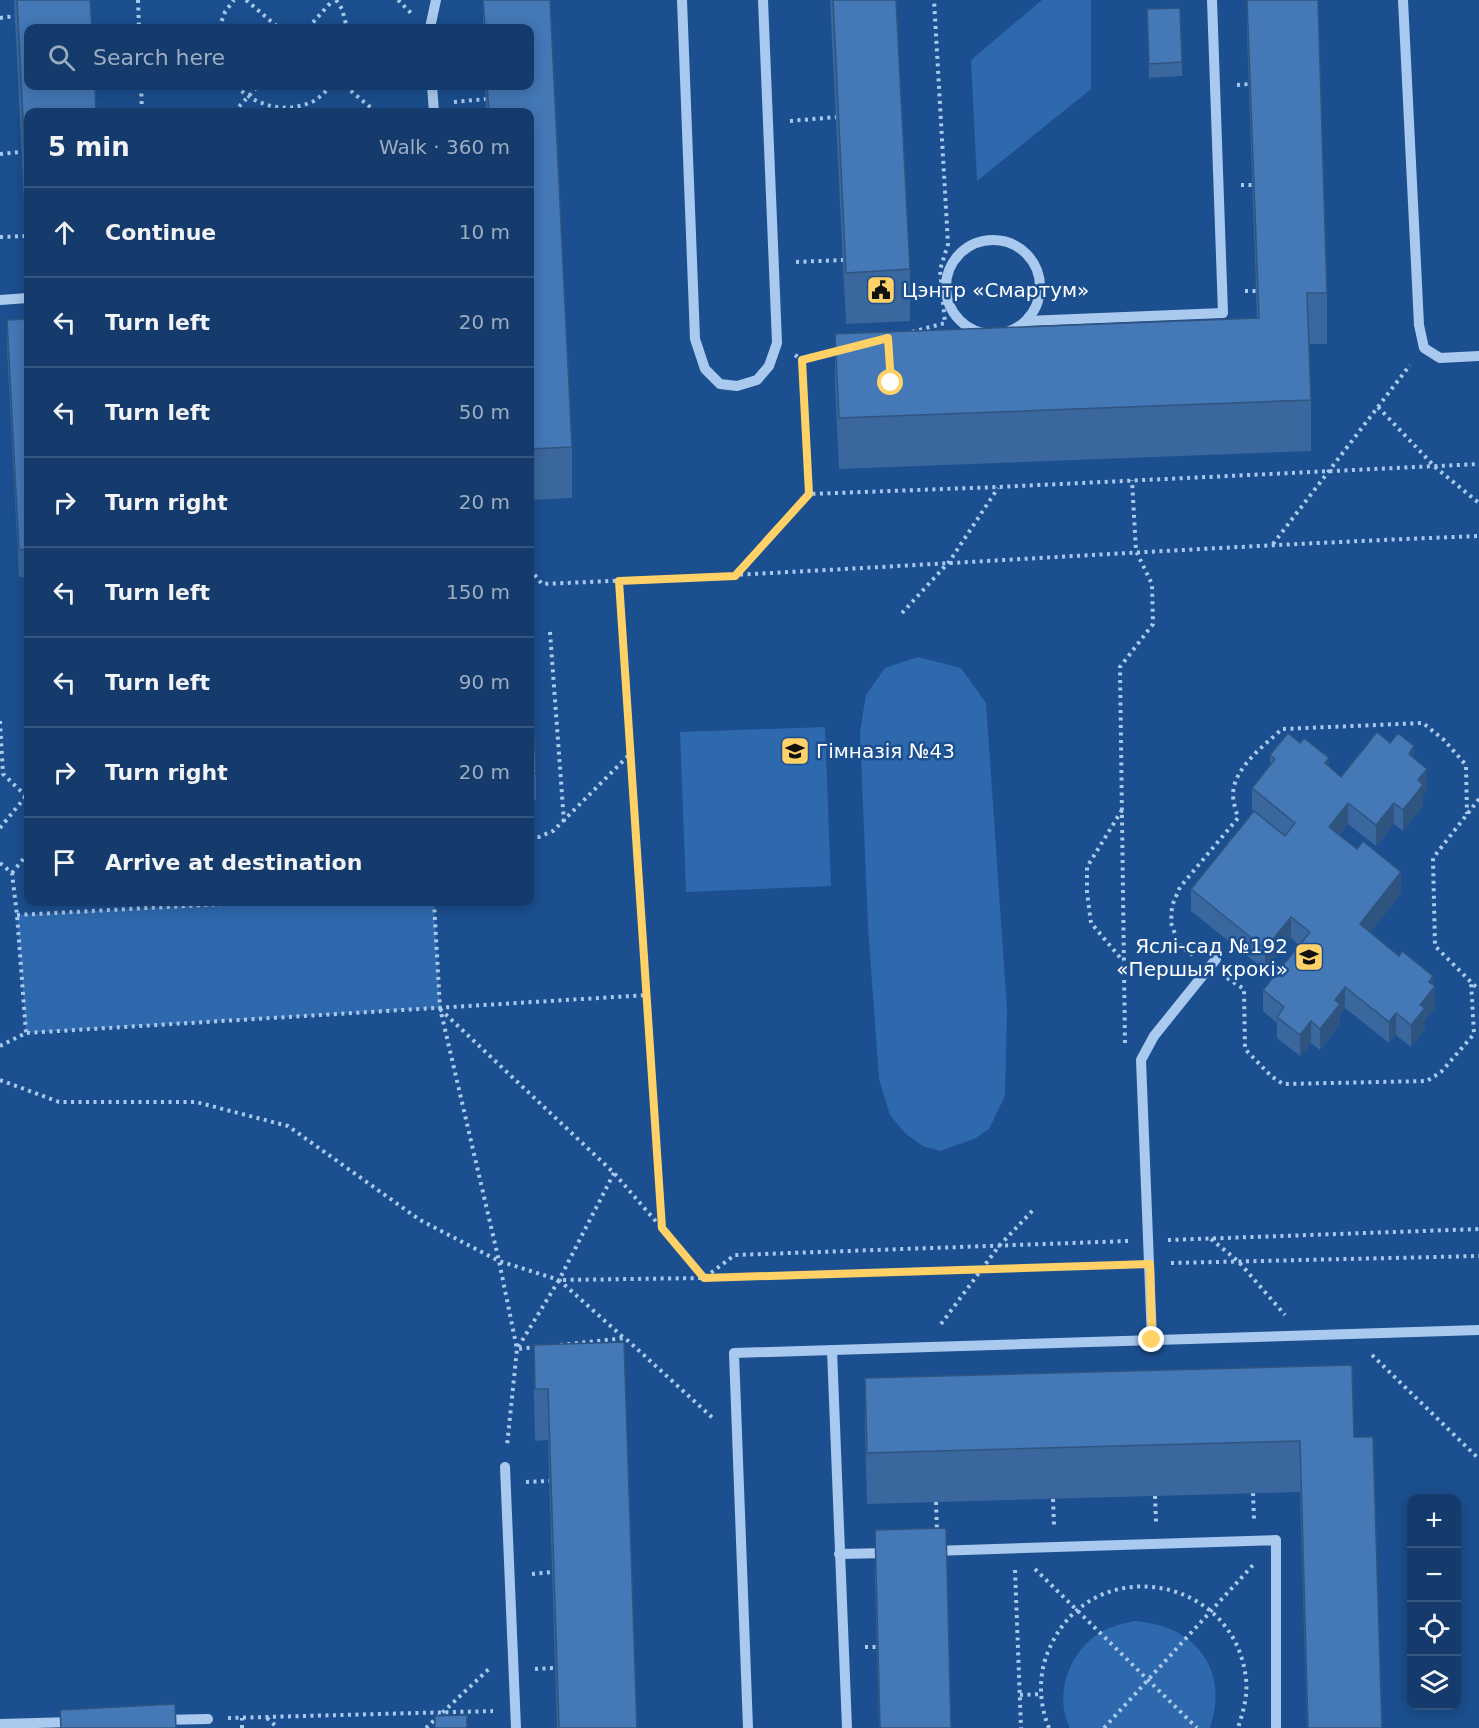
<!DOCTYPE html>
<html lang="en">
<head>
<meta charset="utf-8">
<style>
  body { margin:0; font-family:"DejaVu Sans",sans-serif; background:#214673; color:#f1f3f6 }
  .controls { position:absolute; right:18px; bottom:18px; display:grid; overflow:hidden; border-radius:12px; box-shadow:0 3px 15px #0003 }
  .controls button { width:54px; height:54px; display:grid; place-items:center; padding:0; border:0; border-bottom:2px solid #33557e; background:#143b6b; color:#f1f3f6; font:30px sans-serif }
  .stop { position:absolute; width:18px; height:18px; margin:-14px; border:4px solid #ffd166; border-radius:50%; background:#fff }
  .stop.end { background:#ffd166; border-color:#fff; box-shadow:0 2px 6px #0008 }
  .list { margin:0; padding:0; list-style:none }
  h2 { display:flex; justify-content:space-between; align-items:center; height:78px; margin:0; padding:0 24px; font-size:26px }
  h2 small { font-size:20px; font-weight:400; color:#9dadc1 }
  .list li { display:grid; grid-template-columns:39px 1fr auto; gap:18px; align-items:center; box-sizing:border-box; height:90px; padding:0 24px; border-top:2px solid #33557e }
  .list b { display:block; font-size:22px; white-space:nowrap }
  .list em { font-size:20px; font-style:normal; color:#9dadc1 }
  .icon { flex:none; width:33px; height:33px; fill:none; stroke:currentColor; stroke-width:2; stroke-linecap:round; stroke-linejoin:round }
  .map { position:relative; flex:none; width:1479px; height:1728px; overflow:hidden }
  .search { position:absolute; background:#143b6b; box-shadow:0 3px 15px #0003; left:24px; top:24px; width:510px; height:66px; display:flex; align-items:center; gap:15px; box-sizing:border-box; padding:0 21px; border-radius:12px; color:#9dadc1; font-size:22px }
  .panel { position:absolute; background:#143b6b; box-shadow:0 3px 15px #0003; left:24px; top:108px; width:510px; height:798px; border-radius:12px }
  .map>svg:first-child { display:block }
  .green { fill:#2e69ad }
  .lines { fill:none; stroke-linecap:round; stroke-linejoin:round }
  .path { stroke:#a9c9ee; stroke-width:4; stroke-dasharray:3 4.5; stroke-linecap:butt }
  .minor { stroke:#a9c9ee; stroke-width:10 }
  .wall { fill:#3a679d }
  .shaded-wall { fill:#305480 }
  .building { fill:#4478b7; stroke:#305480; stroke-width:1.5 }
  .route { stroke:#ffd166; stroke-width:8 }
  .labels { text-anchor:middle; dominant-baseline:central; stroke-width:5; stroke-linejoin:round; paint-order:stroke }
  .poi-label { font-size:20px; fill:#fff; stroke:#1b4f8f; text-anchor:start }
</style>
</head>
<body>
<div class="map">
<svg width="1479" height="1728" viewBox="0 0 1479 1728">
  <rect width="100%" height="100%" fill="#1b4f8f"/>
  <!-- green -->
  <g class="green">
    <polygon points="1042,0 1091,0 1091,89 977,181 971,60"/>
    <polygon points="918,657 961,668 986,703 1007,1009 1005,1096 989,1129 974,1139 940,1151 923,1146 906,1134 890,1115 879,1079 868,927 860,732 866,695 885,668"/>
    <polygon points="825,727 831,886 686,892 680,732"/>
    <polygon points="260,902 434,902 440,1008 26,1033 17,915"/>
    <path d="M1134 1621C1195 1625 1230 1669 1210 1728H1070C1054 1696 1068 1656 1095 1636 1107 1627 1121 1624 1134 1621Z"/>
  </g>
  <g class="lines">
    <!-- path -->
    <g class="path">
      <polyline points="138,0 139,28"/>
      <polyline points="246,0 279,28"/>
      <polyline points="336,0 342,9 347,28"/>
      <polyline points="398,0 411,13"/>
      <polyline points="0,18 15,16"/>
      <polyline points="219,28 225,12 234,0"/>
      <polyline points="308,28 333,0"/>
      <polyline points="1237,85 1249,84"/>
      <polyline points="141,86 142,112"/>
      <path d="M236 86C257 107 287 114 314 101 321 97 326 90 332 86"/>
      <polyline points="345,86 376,112"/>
      <polyline points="454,102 486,99"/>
      <polyline points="234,112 258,86"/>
      <polyline points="790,121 837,117"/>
      <polyline points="0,154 21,152"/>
      <polyline points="1241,185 1252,185"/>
      <polyline points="0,237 28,236"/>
      <polyline points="796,262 843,260"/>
      <polyline points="1245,291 1256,291"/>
      <polyline points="912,332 945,323 940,270 948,244 934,0"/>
      <polyline points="795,355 802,360 809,494"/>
      <polyline points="802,360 838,351"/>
      <polyline points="1378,407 1435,467 1479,503"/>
      <polyline points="1273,544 1410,365"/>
      <path d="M530 569 542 584C855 571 1166 548 1479 536"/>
      <polyline points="736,575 809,494 998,487 1479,464"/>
      <polyline points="619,581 648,995 662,1228"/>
      <polyline points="902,613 949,562 998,488"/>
      <polyline points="550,632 564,822"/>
      <polyline points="0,721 3,774 28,798"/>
      <polyline points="1479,799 1433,858 1435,946 1479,990"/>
      <polyline points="1122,810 1087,867 1087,892 1091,923 1123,961"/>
      <polyline points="0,828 26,796"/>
      <polyline points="530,837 539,837 553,831 630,754"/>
      <polyline points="0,863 12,873 17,915 26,1033"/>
      <polyline points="12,873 28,853"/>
      <polyline points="434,902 440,1008 499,1261 517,1349 507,1446"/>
      <polyline points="17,915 260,902"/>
      <path d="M1193 955 1179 945 1171 923 1172 906 1180 887 1238 818C1236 811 1233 802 1233 794 1234 767 1264 746 1282 729L1423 723 1444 740 1466 765 1467 814"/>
      <polyline points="1227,978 1244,989 1245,1049 1271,1076 1283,1084 1427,1081 1441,1072 1474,1034 1471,982"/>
      <polyline points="440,1009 614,1173 704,1277"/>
      <polyline points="1125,1043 1120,667 1153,624 1152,584 1136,551 1132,480"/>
      <polyline points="0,1046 26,1033 648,995"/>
      <polyline points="0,1080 59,1102 196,1102 288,1126 420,1220 499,1261 559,1280"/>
      <polyline points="614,1173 559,1280 624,1338"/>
      <polyline points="1211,1239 1238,1261 1285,1315"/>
      <polyline points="1168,1240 1479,1229"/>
      <polyline points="1171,1263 1479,1256"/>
      <polyline points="705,1277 735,1255 1128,1241"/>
      <polyline points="941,1324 999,1246 1035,1208"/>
      <polyline points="560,1345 625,1338 715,1420"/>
      <polyline points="537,1347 517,1349 559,1280 704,1278 1128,1265"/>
      <polyline points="1372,1355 1479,1459"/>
      <polyline points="526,1482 549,1481"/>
      <polyline points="1253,1493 1254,1519"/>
      <polyline points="1155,1496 1156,1522"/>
      <polyline points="1053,1499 1054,1525"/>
      <polyline points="936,1502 937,1531"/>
      <polyline points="1035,1569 1197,1728"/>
      <polyline points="1015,1570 1021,1728"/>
      <polyline points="532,1574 552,1572"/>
      <polyline points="865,1647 877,1647"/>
      <polyline points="535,1669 555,1668"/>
      <polyline points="1020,1695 1041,1694"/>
      <polyline points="228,1718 493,1711"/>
      <polyline points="267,1718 278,1728"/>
      <polyline points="242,1728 242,1718"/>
      <polyline points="426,1728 491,1667"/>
      <path d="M1049 1728C1038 1701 1038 1671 1051 1645 1095 1551 1235 1576 1246 1679 1248 1696 1243 1712 1238 1728"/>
      <polyline points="1104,1728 1253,1565"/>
    </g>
    <!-- minor -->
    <g class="minor">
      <polyline points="682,0 695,339 705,369 720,384 737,386 757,380 769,366 777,343 763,0"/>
      <polyline points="1403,0 1419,325 1424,348 1440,358 1479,356"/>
      <polyline points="430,28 436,0"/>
      <polyline points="432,86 434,112"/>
      <circle cx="993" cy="287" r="47"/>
      <polyline points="0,300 28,298"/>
      <polyline points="1026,321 1223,313 1212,0"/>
      <polyline points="1152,1340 1141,1060 1154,1036 1216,959"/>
      <polyline points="832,1350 847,1728"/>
      <polyline points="505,1467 516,1728"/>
      <polyline points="933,1551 1276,1540 1276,1728"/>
      <polyline points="839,1554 887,1553"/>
      <polyline points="162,1720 208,1719"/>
      <polyline points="0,1724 72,1722"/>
      <polyline points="748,1728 734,1353 1479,1330"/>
    </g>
  </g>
  <!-- wall -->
  <g class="wall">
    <polygon points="14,0 90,0 28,112 28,220 25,220"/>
    <polygon points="483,0 550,0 572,447 572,498 530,500 530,112 486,112 485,86 530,86 530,28 483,28"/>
    <polygon points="830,0 896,0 910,269 910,321 846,324"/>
    <polygon points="1247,0 1318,0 1327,293 1327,344 1309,344 1311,400 1311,451 839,469 835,386 835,334 1257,318 1247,34"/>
    <polygon points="1147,9 1182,62 1182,76 1149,78"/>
    <polygon points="28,319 28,577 19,577 7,348 7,320"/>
    <polygon points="530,637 536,773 536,800 530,801"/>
    <polygon points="1390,743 1414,758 1427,790 1423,795 1423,806 1403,831 1394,824 1376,846 1348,824 1339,835 1401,894 1370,932 1433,985 1435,1008 1425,1020 1425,1030 1411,1047 1396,1035 1389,1043 1345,1008 1340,1015 1340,1025 1320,1050 1311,1043 1300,1056 1277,1038 1277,1023 1263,1011 1263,990 1299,945 1291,938 1265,970 1191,911 1191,889 1254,811 1252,810 1252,788 1270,766 1270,755 1329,767 1341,777"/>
    <polygon points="624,1342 637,1728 557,1728 548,1440 535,1441 534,1396 534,1345"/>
    <polygon points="865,1378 1354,1437 1382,1728 1307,1728 1300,1492 867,1504 865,1429"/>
    <polygon points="875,1530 951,1728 879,1728 875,1581"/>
  </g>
  <!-- shaded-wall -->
  <g class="shaded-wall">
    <polygon points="1414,746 1414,768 1409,754"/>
    <polygon points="1329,758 1329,779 1325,763"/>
    <polygon points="1427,769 1427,790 1423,795 1423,806 1403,831 1403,810 1418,780"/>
    <polygon points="1348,803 1348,824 1329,848 1329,827"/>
    <polygon points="1394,803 1394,824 1376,846 1376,825"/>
    <polygon points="1401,872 1401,894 1360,945 1360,924"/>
    <polygon points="1291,917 1291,938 1265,970 1265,949"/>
    <polygon points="1433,976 1433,988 1435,986 1435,1008 1425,1020 1425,1030 1411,1047 1411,1025 1429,982"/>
    <polygon points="1345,987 1345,1008 1340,1015 1340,1025 1320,1050 1320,1029 1335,1000"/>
    <polygon points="1396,1013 1396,1035 1389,1043 1389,1022"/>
    <polygon points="1311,1021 1311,1043 1300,1056 1300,1035"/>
  </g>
  <!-- building -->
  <g class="building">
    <polygon points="17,0 90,0 92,28 28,28 28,86 95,86 96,112 28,112 28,159 25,159"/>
    <polygon points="483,0 550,0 572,447 530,449 530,112 489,112 487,86 530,86 530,28 485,28"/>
    <polygon points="833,0 896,0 910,269 846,273"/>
    <polygon points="1247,0 1318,0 1327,293 1307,293 1311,400 839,418 835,334 1259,318"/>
    <polygon points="1180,8 1182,62 1149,64 1147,9"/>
    <polygon points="28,319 28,549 19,550 7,320"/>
    <polygon points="530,637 536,773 530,773"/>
    <polygon points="1377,732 1390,743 1398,733 1414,746 1409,754 1427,769 1418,780 1423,785 1403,810 1394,803 1376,825 1348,803 1329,827 1357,849 1363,841 1401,872 1360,924 1399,956 1402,951 1433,976 1429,982 1435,986 1420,1005 1425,1008 1411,1025 1396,1013 1389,1022 1345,987 1335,1000 1340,1004 1320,1029 1311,1021 1300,1035 1277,1017 1284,1007 1263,990 1310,932 1291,917 1265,949 1191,889 1254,811 1285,836 1295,823 1252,788 1275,759 1270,755 1288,733 1300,743 1304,738 1329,758 1325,763 1341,777"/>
    <polygon points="624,1342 637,1728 559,1728 548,1389 535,1389 534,1345"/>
    <polygon points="1352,1365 1354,1437 1373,1437 1382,1728 1308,1728 1300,1441 867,1453 865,1378"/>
    <polygon points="946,1528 951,1728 880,1728 875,1530"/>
    <polygon points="175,1704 176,1728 61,1728 60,1710"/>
    <polygon points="467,1715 467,1728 435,1728 435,1716"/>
  </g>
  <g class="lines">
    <!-- route -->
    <polyline class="route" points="891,383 888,338 802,360 809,494 735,576 619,581 662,1228 704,1278 1150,1264 1152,1340"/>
  </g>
  <!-- icons -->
  <defs>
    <g id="civic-square" transform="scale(1.5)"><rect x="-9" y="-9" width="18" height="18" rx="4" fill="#ffd166" stroke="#1b4f8f"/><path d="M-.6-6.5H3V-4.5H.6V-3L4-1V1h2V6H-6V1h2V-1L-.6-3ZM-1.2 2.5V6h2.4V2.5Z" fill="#111"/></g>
    <g id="school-square" transform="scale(1.5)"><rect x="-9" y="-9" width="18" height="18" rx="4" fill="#ffd166" stroke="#1b4f8f"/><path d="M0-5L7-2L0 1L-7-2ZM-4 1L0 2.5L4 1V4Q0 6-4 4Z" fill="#111"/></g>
  </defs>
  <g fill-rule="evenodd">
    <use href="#civic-square" x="881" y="290"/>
    <use href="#school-square" x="795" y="751"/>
    <use href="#school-square" x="1309" y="957"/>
  </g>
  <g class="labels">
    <!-- poi labels -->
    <g class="poi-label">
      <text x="902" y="290">Цэнтр «Смартум»</text>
      <text x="816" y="751">Гімназія №43</text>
      <text x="1288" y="946" text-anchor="end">Яслі-сад №192<tspan x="1288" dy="23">«Першыя крокі»</tspan></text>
    </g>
  </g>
</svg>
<div class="controls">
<button>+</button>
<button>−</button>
<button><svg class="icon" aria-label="locate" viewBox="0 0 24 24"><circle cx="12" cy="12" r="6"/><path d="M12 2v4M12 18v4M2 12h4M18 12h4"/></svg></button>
<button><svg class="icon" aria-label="layers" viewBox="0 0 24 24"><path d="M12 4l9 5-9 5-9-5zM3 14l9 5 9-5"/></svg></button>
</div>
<div class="stop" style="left:891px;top:383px"></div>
<div class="stop end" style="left:1152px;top:1340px"></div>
<div class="search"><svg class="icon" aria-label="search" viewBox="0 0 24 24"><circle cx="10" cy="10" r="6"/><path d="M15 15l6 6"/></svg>Search here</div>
<section class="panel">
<h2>5 min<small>Walk · 360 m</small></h2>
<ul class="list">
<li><svg class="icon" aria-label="ahead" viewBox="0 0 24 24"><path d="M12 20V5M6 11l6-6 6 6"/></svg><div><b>Continue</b></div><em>10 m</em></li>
<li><svg class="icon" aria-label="left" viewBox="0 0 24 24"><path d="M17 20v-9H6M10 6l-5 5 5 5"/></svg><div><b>Turn left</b></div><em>20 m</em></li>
<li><svg class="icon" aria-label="left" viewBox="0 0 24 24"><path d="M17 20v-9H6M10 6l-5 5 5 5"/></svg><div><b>Turn left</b></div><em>50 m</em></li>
<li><svg class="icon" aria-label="right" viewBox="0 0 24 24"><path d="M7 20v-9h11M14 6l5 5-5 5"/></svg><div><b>Turn right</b></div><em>20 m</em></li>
<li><svg class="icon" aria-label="left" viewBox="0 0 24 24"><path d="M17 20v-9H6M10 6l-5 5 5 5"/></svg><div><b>Turn left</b></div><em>150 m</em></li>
<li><svg class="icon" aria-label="left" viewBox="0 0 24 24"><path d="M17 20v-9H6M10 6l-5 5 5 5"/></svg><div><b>Turn left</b></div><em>90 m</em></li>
<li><svg class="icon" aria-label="right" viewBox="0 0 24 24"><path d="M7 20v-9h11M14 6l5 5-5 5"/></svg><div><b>Turn right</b></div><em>20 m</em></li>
<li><svg class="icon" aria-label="arrive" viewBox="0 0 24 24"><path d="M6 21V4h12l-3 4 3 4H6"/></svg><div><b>Arrive at destination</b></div></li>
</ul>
</section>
</div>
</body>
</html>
